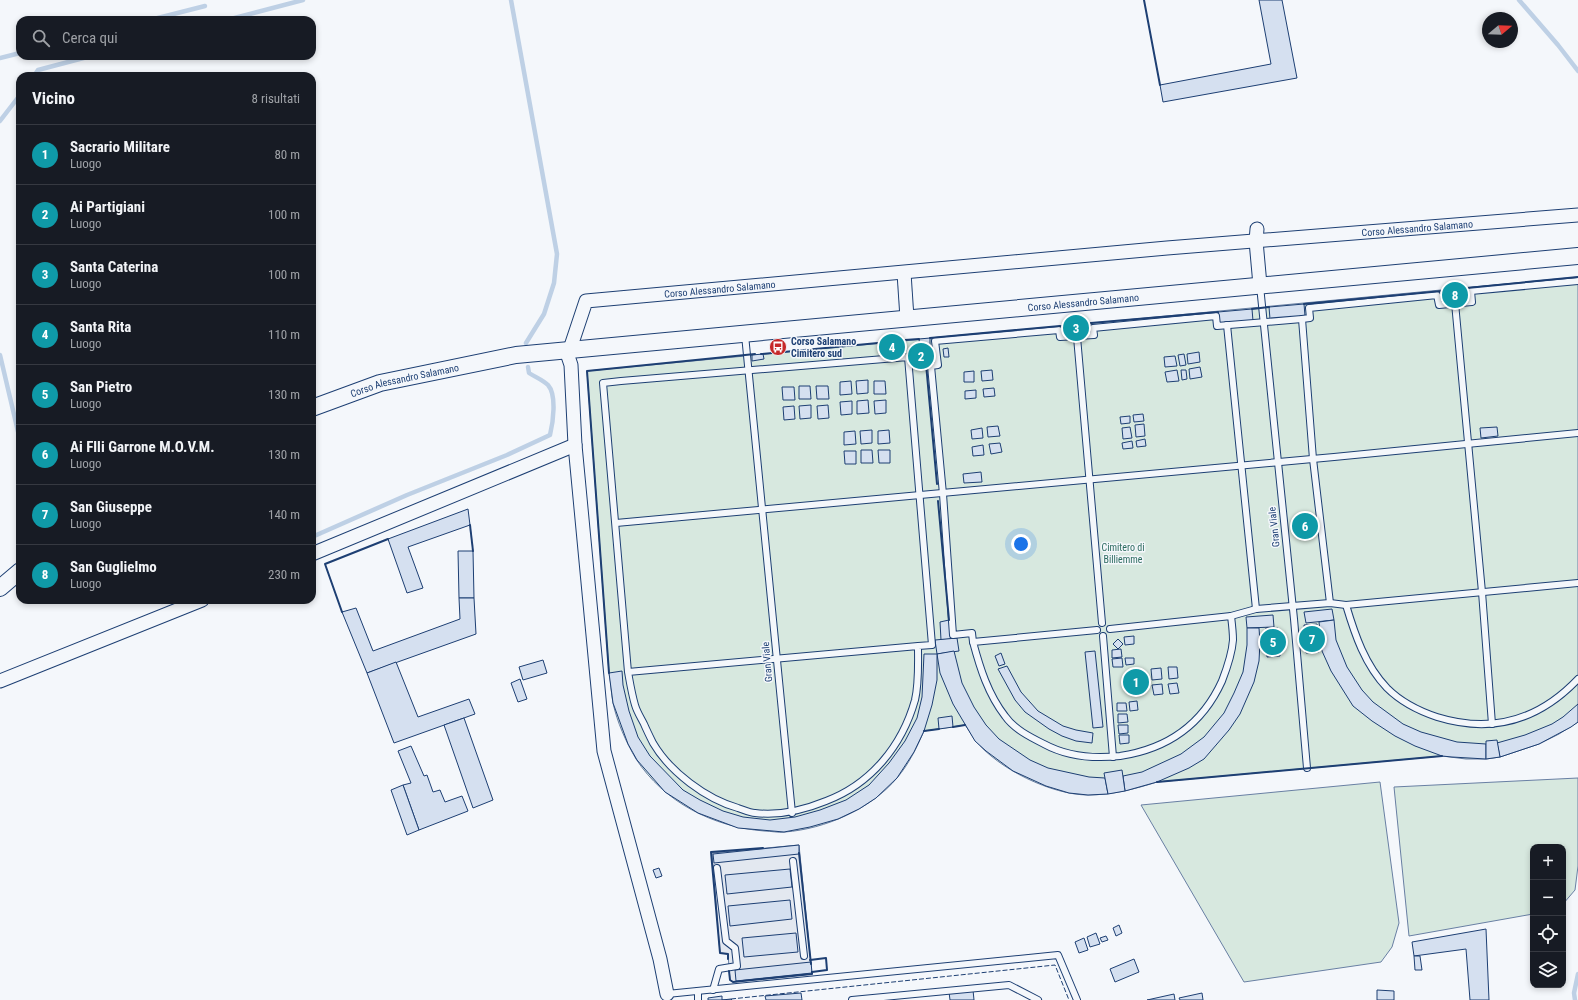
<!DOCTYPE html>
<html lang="it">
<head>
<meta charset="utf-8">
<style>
  body { margin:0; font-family:"Roboto Condensed",sans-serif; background:#242831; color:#f1f3f6 }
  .controls { position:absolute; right:12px; bottom:12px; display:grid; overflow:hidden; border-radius:8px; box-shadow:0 2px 6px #0003 }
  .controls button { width:36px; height:36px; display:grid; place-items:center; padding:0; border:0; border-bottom:1px solid #363941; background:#171b24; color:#f1f3f6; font:20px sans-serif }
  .compass { position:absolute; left:1482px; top:12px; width:36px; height:36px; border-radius:50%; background:#171b24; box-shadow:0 2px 6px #0003; rotate:71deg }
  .you { position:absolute; left:1021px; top:544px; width:14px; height:14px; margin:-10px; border:3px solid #fff; border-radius:50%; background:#1a73e8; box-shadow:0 0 0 6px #1a73e833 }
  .badge { display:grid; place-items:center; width:26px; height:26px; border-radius:50%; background:#c62828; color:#fff; font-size:13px; font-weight:700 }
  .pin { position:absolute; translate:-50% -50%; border:2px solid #fff; box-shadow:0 1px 4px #0006 }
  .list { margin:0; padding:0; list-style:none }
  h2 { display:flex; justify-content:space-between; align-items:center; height:52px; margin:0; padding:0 16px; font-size:17px }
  h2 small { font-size:13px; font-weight:400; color:#9ea1a6 }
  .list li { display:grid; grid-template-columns:26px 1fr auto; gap:12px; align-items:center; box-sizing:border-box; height:60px; padding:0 16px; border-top:1px solid #363941 }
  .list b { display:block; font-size:15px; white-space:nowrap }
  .list p { margin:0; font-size:13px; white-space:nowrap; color:#9ea1a6 }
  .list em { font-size:13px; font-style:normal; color:#9ea1a6 }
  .icon { flex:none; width:22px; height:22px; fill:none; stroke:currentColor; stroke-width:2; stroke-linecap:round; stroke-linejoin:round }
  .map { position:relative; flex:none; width:1578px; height:1000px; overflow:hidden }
  .search { position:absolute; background:#171b24; box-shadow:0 2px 6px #0003; left:16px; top:16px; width:300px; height:44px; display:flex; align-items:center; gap:10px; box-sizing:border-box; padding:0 14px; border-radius:12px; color:#9ea1a6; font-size:15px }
  .panel { position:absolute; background:#171b24; box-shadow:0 2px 6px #0003; left:16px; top:72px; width:300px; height:532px; border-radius:12px }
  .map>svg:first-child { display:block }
  .green { fill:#d7e8df; stroke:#687fa3 }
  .parking { fill:#e3e8f0; stroke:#687fa3 }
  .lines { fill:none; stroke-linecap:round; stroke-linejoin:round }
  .stream { stroke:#bed0e5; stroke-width:4.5 }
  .building { fill:#d5e0f0; stroke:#1d3f73 }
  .service-casing { stroke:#1d3f73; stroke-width:8 }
  .minor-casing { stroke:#1d3f73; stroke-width:15 }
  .tertiary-casing { stroke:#1d3f73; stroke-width:18 }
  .service { stroke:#f4f7fb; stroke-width:6 }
  .minor { stroke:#f4f7fb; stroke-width:13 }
  .tertiary { stroke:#f4f7fb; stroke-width:16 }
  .fence { stroke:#1d3f73; stroke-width:1; stroke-dasharray:5 2; stroke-linecap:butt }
  .wall { stroke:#1d3f73; stroke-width:2 }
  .labels { text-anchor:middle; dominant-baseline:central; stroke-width:3; stroke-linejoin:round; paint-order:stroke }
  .street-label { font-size:10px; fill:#1d3f73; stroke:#f4f7fb }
  .poi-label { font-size:10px; font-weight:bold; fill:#1d3f73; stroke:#f4f7fb; text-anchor:start }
  .park-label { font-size:10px; fill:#2c6c60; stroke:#f4f7fb }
</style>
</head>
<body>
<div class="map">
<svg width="1578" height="1000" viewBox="0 0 1578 1000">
  <rect width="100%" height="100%" fill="#f4f7fb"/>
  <!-- green -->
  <g class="green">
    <path d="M1578 277V722L1559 734 1539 744 1500 757 1486 759H1466L1442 756 1157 782C1135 789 1112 795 1088 795 1052 795 998 769 975 740 972 736 969 730 965 725L924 731C917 747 909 764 897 778 871 809 825 829 785 832 778 833 771 831 764 831 713 827 664 802 636 759 626 742 617 722 613 703 611 693 611 682 609 673L587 371Z"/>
    <polygon points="1578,778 1578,866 1575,890 1563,904 1563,847 1533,847 1533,914 1409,936 1394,787"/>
    <polygon points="1380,782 1399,923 1392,947 1381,962 1244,982 1141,805"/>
  </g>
  <!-- parking -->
  <polygon class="parking" points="799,845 812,974 733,982 730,980 728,954 720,953 712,853"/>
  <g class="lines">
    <!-- stream -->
    <g class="stream">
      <polyline points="511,0 557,254 554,283 544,314 526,343"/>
      <polyline points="1519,0 1558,45 1578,71"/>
      <polyline points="150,20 205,6"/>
      <polyline points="227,20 303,0"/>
      <polyline points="0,58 20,53"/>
      <polyline points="34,76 38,70 91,56"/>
      <polyline points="0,121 20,95"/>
      <polyline points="0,355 20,440"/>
      <path d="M312 537 407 495 507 455 550 435C553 423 557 395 548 385 543 380 535 377 529 373L528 367"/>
      <polyline points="162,602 167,600"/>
      <polyline points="1575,1000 1574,993 1578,974"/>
    </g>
  </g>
  <!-- building -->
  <g class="building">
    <polygon points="1259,0 1282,0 1297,78 1163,102 1160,85 1271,64"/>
    <polygon points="1467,288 1469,299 1443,301 1442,291"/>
    <polygon points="1304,304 1305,316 1270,319 1269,307"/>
    <polygon points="1252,309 1253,321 1219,324 1218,312"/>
    <polygon points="1091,323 1091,330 1061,332 1060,326"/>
    <polygon points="930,338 930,348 920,349 919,339"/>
    <polygon points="905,340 906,351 879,353 878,343"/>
    <polygon points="923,348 932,348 933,363 924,364"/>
    <polygon points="948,348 949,357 944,357 943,349"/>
    <polygon points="1199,352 1200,362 1188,364 1187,354"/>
    <polygon points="763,354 764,359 752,361 752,355"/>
    <polygon points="1184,354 1186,365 1180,366 1178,355"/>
    <polygon points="1175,356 1177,366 1165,367 1164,357"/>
    <polygon points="1200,367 1202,377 1190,379 1189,369"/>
    <polygon points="992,370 993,380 982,381 981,371"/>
    <polygon points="1177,370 1179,381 1167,382 1165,372"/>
    <polygon points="1181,370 1186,370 1187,379 1182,380"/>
    <polygon points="974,371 974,382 964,382 964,372"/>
    <polygon points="868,380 868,393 857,394 856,381"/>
    <polygon points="851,381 852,394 840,395 840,382"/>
    <polygon points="874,381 885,381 886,394 874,394"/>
    <polygon points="799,386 810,386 811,399 799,399"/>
    <polygon points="816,386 828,386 829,399 817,399"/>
    <polygon points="782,387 794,387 795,400 783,400"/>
    <polygon points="994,388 995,396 984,397 983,389"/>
    <polygon points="976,390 976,398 965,399 965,391"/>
    <polygon points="868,400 869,413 857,414 857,401"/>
    <polygon points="886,400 886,413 875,414 874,401"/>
    <polygon points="852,401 852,414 841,415 840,402"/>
    <polygon points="811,405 811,418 800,419 799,406"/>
    <polygon points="828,405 829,418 818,419 817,406"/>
    <polygon points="794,406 795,419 784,420 783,407"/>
    <polygon points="1143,414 1144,421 1134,422 1133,415"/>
    <polygon points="1130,416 1130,423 1121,424 1120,417"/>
    <polygon points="1144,424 1145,436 1136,437 1135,425"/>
    <polygon points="998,426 1000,436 988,437 987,427"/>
    <polygon points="1130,427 1132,438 1123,439 1122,428"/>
    <polygon points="1497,427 1498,436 1481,438 1480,428"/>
    <polygon points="982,428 983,438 972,439 971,430"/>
    <polygon points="872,430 872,443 861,444 860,431"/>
    <polygon points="889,430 890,443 878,444 878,431"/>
    <polygon points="855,431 856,444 844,445 844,432"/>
    <polygon points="1145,439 1146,446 1137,447 1136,441"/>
    <polygon points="1132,441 1133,448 1123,449 1122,443"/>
    <polygon points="1000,443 1002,452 991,454 989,444"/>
    <polygon points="983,445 984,455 973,456 972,447"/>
    <polygon points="861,450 872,450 873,463 861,463"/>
    <polygon points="878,450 890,450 890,463 879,463"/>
    <polygon points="844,451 856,451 856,464 845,464"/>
    <polygon points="981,472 982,482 964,483 963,474"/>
    <polygon points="468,509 470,525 408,547 423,588 407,593 388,539"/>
    <polygon points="458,551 473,551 474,598 459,598"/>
    <polygon points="459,598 474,598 476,634 367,673 342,612 356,608 373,651 460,619"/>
    <polygon points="1332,609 1334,620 1306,623 1304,612"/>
    <polygon points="1273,615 1274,627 1247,628 1246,617"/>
    <polygon points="949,620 951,639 941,640 940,622"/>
    <polygon points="1334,620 1336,640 1347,667 1362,690 1373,702 1403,724 1421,732 1457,742 1486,744 1486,759 1452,757 1442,756 1415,746 1395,736 1372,721 1353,706 1331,671 1322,651 1319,622"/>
    <polygon points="1317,624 1319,652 1306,653 1304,625"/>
    <polygon points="1247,628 1259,628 1260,642 1259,661 1254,682 1240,714 1229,730 1204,759 1189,768 1157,782 1125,791 1123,776 1142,772 1181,754 1204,737 1224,713 1234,693 1243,672 1247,645"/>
    <polygon points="1266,628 1278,628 1280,656 1267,657"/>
    <polygon points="1134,636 1134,644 1125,645 1124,637"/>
    <polygon points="957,638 959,651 937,654 935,640"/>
    <polygon points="1118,639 1123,644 1118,649 1113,644"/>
    <polygon points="1121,649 1122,657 1112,658 1112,650"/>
    <polygon points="954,651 962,683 974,707 986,725 999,739 1030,760 1048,768 1089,777 1105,778 1108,794 1088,795 1069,793 1046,786 1013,771 986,751 975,741 953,704 940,673 937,654"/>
    <polygon points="1095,651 1103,727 1093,728 1085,652"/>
    <polygon points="1001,653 1005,664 999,666 995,656"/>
    <polygon points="924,654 937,654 937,680 932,705 924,731 914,752 897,778 876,798 859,809 838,819 810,827 784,832 738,828 698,813 665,792 637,760 628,744 613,703 609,673 622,671 623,685 629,711 638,737 650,756 683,790 700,800 723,811 743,817 770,820 795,817 820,810 846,800 869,785 889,763 905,741 917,718 922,697"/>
    <polygon points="1122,658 1123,667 1113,667 1112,659"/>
    <polygon points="1125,658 1134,658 1134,664 1126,665"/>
    <polygon points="543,660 547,673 523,680 519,667"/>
    <polygon points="396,662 418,717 469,699 475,714 394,743 367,673"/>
    <polygon points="1007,666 1021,692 1038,711 1063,726 1076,730 1093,733 1092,743 1076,741 1062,736 1049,729 1025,712 1015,700 998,669"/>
    <polygon points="1168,667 1177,667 1178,678 1169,679"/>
    <polygon points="1161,668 1162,679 1152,680 1151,669"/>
    <polygon points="1142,672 1143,691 1131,692 1129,674"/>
    <polygon points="520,679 527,699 518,702 511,683"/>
    <polygon points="1177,683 1179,693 1170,694 1168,684"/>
    <polygon points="1162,684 1163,694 1154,695 1152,685"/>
    <polygon points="1137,701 1138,710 1130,711 1129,702"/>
    <polygon points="1117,703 1126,703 1127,711 1117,711"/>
    <polygon points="1578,704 1578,722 1571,727 1539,744 1500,757 1497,743 1525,735 1552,724 1563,717"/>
    <polygon points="1118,714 1127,714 1128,722 1118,723"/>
    <polygon points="952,716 953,727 939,729 938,718"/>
    <polygon points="464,718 493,800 473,808 444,725"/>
    <polygon points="1118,725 1128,725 1128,733 1119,734"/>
    <polygon points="1119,735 1129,735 1129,743 1120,744"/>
    <polygon points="1497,740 1500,757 1486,759 1486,741"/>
    <polygon points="411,746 424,776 427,775 433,792 440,790 445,802 462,796 468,811 419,830 403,785 411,783 398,751"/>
    <polygon points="1122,770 1125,791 1108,794 1104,773"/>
    <polygon points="403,785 419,830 407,835 391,790"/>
    <polygon points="799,845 799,854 714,863 713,854"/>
    <polygon points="659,868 662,876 656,878 653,870"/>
    <polygon points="790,869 792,887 727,894 725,875"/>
    <polygon points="790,900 792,919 730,926 728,906"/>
    <polygon points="1119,925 1122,933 1116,936 1113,928"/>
    <polygon points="1486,929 1489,1000 1470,1000 1466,949 1414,956 1412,942"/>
    <polygon points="796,933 798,952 744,957 742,938"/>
    <polygon points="1096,933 1100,944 1090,947 1087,937"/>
    <polygon points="1106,936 1108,940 1102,942 1100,938"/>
    <polygon points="1084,938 1088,950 1079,953 1075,942"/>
    <polygon points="1414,956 1420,956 1422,970 1415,970"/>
    <polygon points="1134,959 1139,972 1115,982 1110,969"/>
    <polygon points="811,962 812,973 736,981 735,970"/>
    <polygon points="973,990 974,1000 950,1000 949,992"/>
    <polygon points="1377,990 1394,991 1394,1000 1377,1000"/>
    <polygon points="801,993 802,1000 766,1000 765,996"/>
    <polygon points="1202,993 1203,1000 1180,1000 1179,998"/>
    <polygon points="1174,994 1175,1000 1147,1000"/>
    <polygon points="722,996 722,1000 731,999 732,1000 708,1000 708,998"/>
  </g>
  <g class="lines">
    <!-- service casing -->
    <g class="service-casing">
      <g id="service">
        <polyline points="1260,286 1294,619 1307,768"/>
        <polyline points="1455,303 1482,592 1492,724"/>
        <polyline points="1302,319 1313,459 1330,603"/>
        <polyline points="1227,325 1256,609"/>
        <polyline points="745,335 792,813"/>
        <polyline points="1077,337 1102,623"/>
        <polyline points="616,523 1334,457 1578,433"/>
        <path d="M1346 605C1355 635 1365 665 1387 688 1401 702 1419 711 1437 717 1492 734 1539 720 1578 679"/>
        <polyline points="1231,616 1256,609 1330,603 1346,605 1578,583"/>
        <path d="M1097 630 973 642C980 668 988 694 1005 716 1014 729 1030 737 1044 744 1068 757 1093 759 1120 756 1167 749 1202 725 1222 681 1227 668 1232 654 1233 640 1233 632 1232 624 1231 616L1110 629"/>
        <polyline points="1103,636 1113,757"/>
        <polyline points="973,642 972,633 953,635 943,494 931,366 938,365 935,341 1059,330 1060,337 1094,335 1093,328 1216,316 1217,326 1302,319 1310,318 1309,308 1437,295 1439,305 1472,302 1471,291 1578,281"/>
        <path d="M628 672 918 646C918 664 919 683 915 700 902 746 871 784 826 801 804 810 780 816 755 813 750 813 744 810 738 808 706 799 670 772 653 743 650 737 647 731 644 724 641 718 637 712 635 705 632 695 630 683 628 672L603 383 621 381 908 357 932 645 918 646"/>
        <polyline points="793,861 804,956"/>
        <polyline points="713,990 719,969 737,966 735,948 726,941 717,868"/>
        <polyline points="698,991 698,1000"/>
        <polyline points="668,996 667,994 1058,955 1077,1000"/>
        <polyline points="852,1000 1009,985 1038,1000"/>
      </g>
    </g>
    <!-- minor casing -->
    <g class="minor-casing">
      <g id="minor">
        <polyline points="1257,229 1256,241 1260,285"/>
        <polyline points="904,273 907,318"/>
        <path id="s1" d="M570 349 586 301 1167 248 1578 215"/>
        <polyline points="566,350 571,365 575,445 604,751 660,959 667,994"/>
        <polyline points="312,554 575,445"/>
        <polyline points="0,681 202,600"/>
      </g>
    </g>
    <!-- tertiary casing -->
    <g class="tertiary-casing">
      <g id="tertiary">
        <path id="s2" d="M312 408 380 383 516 355 1578 256"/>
        <polyline points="0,588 20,571"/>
      </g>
    </g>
    <!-- service -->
    <use href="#service" class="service"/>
    <!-- minor -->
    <use href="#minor" class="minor"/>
    <!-- tertiary -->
    <use href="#tertiary" class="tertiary"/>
    <!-- fence -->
    <polyline class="fence" points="731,999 1055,965 1069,1000"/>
    <!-- wall -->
    <g class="wall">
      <polyline points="1144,0 1160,85"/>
      <polyline points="1467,288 1578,277"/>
      <polyline points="1304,304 1442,291"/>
      <polyline points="1252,309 1269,307"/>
      <polyline points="1091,323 1218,312"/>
      <polyline points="930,338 1060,326"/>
      <polyline points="905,340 919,339"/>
      <polyline points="761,354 878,343"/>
      <polyline points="926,364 937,484"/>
      <polyline points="938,501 949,620"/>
      <polyline points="470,525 473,551"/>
      <polyline points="342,612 325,564 388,539"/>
      <polyline points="609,673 587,371 755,354"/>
      <polyline points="953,727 965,725"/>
      <polyline points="924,731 939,729"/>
      <polyline points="1157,782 1442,756"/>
      <polyline points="799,853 811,964"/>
      <polyline points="728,959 728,954 720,953 711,852 763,848"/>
      <polyline points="810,960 826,958 827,970 812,972"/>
      <polyline points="729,971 730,980 733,982 812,974 812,972"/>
    </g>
  </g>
  <!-- icons -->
  <defs>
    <g id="bus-disc" transform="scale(0.9)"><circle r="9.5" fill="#c62828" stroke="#f4f7fb"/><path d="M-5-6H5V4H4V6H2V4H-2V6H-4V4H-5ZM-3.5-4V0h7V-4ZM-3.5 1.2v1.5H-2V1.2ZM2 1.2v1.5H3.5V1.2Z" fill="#fff"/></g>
  </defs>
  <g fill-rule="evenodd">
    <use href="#bus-disc" x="778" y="347"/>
  </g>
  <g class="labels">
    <!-- street labels -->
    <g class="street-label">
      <text stroke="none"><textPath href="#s1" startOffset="885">Corso Alessandro Salamano</textPath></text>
      <text stroke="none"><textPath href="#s1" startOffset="185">Corso Alessandro Salamano</textPath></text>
      <text stroke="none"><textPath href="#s2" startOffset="781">Corso Alessandro Salamano</textPath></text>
      <text stroke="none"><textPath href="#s2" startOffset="97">Corso Alessandro Salamano</textPath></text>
      <text transform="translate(1274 527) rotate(-96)">Gran Viale</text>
      <text transform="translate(767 662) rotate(-95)">Gran Viale</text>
    </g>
    <!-- poi labels -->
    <g class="poi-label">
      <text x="791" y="341">Corso Salamano<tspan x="791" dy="12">Cimitero sud</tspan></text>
    </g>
    <!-- park labels -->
    <g class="park-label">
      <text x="1123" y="547">Cimitero di<tspan x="1123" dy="12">Billiemme</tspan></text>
    </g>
  </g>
</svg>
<div class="controls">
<button>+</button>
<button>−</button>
<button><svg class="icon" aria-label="locate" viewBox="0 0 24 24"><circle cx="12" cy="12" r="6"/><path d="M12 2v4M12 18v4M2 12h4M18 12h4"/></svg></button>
<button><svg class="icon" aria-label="layers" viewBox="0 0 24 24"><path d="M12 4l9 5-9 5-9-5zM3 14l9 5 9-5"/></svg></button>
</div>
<svg class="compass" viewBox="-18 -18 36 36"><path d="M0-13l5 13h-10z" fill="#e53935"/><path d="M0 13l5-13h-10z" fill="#9ea1a6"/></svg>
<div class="you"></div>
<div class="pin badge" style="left:1136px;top:682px;background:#0f9aa8">1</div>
<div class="pin badge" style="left:921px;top:356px;background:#0f9aa8">2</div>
<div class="pin badge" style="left:1076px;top:328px;background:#0f9aa8">3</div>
<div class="pin badge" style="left:892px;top:347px;background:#0f9aa8">4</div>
<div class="pin badge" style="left:1273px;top:642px;background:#0f9aa8">5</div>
<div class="pin badge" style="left:1305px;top:526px;background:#0f9aa8">6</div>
<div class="pin badge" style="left:1312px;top:639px;background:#0f9aa8">7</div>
<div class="pin badge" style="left:1455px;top:295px;background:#0f9aa8">8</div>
<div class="search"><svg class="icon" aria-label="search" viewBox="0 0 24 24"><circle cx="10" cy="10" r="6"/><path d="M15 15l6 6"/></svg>Cerca qui</div>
<section class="panel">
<h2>Vicino<small>8 risultati</small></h2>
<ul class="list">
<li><span class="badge" style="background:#0f9aa8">1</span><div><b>Sacrario Militare</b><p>Luogo</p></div><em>80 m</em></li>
<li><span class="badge" style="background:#0f9aa8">2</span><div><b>Ai Partigiani</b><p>Luogo</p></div><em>100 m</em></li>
<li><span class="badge" style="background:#0f9aa8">3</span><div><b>Santa Caterina</b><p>Luogo</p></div><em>100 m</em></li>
<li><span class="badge" style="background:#0f9aa8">4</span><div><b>Santa Rita</b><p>Luogo</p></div><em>110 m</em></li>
<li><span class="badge" style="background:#0f9aa8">5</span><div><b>San Pietro</b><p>Luogo</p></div><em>130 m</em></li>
<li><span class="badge" style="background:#0f9aa8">6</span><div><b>Ai Flli Garrone M.O.V.M.</b><p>Luogo</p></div><em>130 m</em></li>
<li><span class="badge" style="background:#0f9aa8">7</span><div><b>San Giuseppe</b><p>Luogo</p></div><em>140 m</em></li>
<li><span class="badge" style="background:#0f9aa8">8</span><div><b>San Guglielmo</b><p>Luogo</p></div><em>230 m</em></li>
</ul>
</section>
</div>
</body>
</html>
